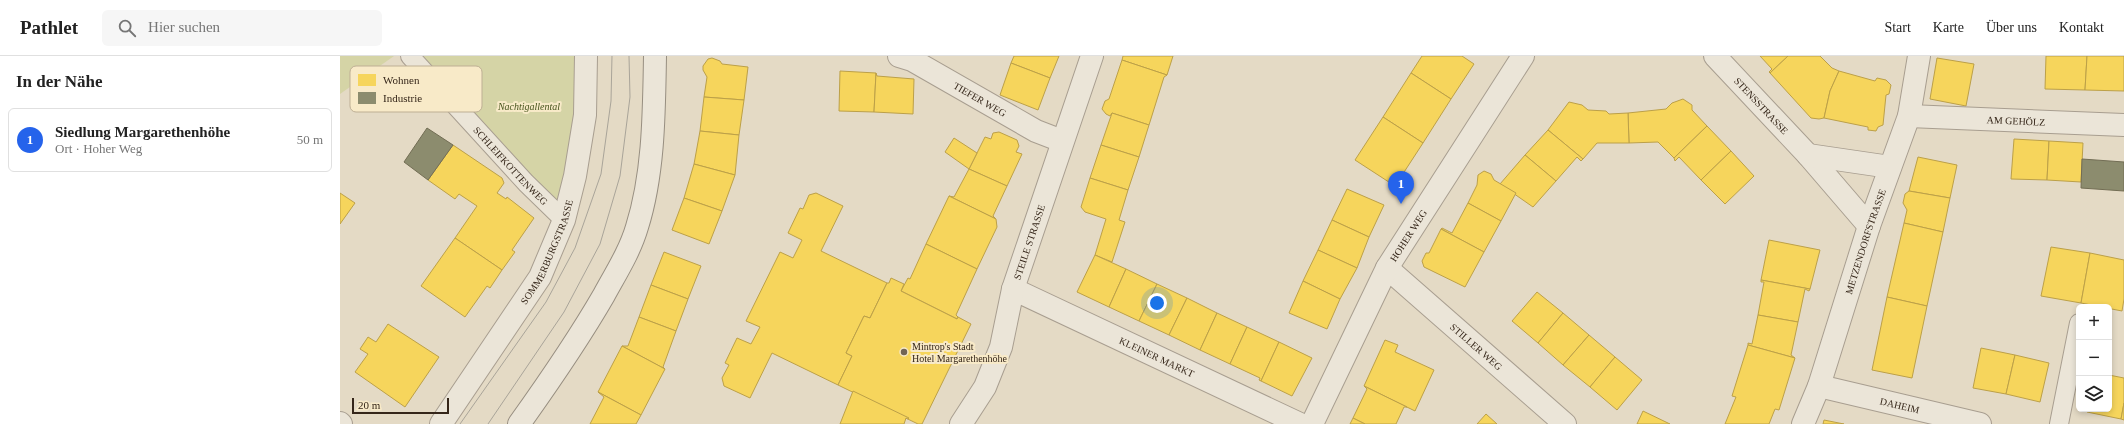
<!DOCTYPE html>
<html lang="de">
<head>
<meta charset="utf-8">
<style>
  body { margin:0; font-family:"Times New Roman",serif; background:#f6f6f6; color:#222 }
  .controls { position:absolute; right:12px; bottom:12px; display:grid; overflow:hidden; border-radius:6px; box-shadow:0 2px 6px #0003 }
  .controls button { width:36px; height:36px; display:grid; place-items:center; padding:0; border:0; border-bottom:1px solid #e0e0e0; background:#fff; color:#222; font:20px sans-serif }
  .scale { position:absolute; left:12px; bottom:10px; width:97px; box-sizing:border-box; padding-left:4px; border:2px solid #352619; border-top:0; font-size:11px; line-height:14px; white-space:nowrap; color:#352619; -webkit-text-stroke:3px #f8eac8; paint-order:stroke }
  .you { position:absolute; left:817px; top:247px; width:14px; height:14px; margin:-10px; border:3px solid #fff; border-radius:50%; background:#1a73e8; box-shadow:0 0 0 6px #1a73e833 }
  .badge { display:grid; place-items:center; width:26px; height:26px; border-radius:50%; background:#2563eb; color:#fff; font-size:13px; font-weight:700 }
  .pin { position:absolute; translate:-50% -33px; filter:drop-shadow(0 1px 2px #0008) }
  .pin::after { content:''; position:absolute; top:21px; width:14px; height:12px; background:inherit; clip-path:polygon(0 0,100% 0,50% 100%) }
  .list { margin:0; padding:0; list-style:none }
  h2 { display:flex; justify-content:space-between; align-items:center; height:52px; margin:0; padding:0 16px; font-size:17px }
  h2 small { font-size:13px; font-weight:400; color:#767676 }
  .list li { display:grid; grid-template-columns:26px 1fr auto; gap:12px; align-items:center; box-sizing:border-box; height:64px; margin:0 8px 8px; padding:0 8px; border:1px solid #e0e0e0; border-radius:6px }
  .list b { display:block; font-size:15px; white-space:nowrap }
  .list p { margin:0; font-size:13px; white-space:nowrap; color:#767676 }
  .list em { font-size:13px; font-style:normal; color:#767676 }
  .icon { flex:none; width:22px; height:22px; fill:none; stroke:currentColor; stroke-width:2; stroke-linecap:round; stroke-linejoin:round }
  .map { position:relative; flex:none; width:1784px; height:368px; overflow:hidden }
  header { display:flex; align-items:center; gap:24px; box-sizing:border-box; height:56px; padding:0 20px; background:#fff; border-bottom:1px solid #e0e0e0 }
  header strong { font-size:19px }
  nav { display:flex; gap:22px; margin-inline-start:auto; font-size:14px }
  .search { width:280px; height:36px; background:#f6f6f6; display:flex; align-items:center; gap:10px; box-sizing:border-box; padding:0 14px; border-radius:6px; color:#767676; font-size:15px }
  main { display:flex }
  aside { flex:1; background:#fff }
  .map>svg:first-child { display:block }
  .green { fill:#d5d4a6 }
  .homes { fill:#f6d55c; stroke:#bca048 }
  .industry { fill:#8c8c6e; stroke:#726d54 }
  .lines { fill:none; stroke-linecap:round; stroke-linejoin:round }
  .lane-casing { stroke:#a89e90; stroke-width:20 }
  .street-casing { stroke:#a89e90; stroke-width:24 }
  .secondary-casing { stroke:#978e80; stroke-width:24 }
  .lane { stroke:#ebe5d8; stroke-width:18 }
  .street { stroke:#ebe5d8; stroke-width:22 }
  .secondary { stroke:#ebe5d8; stroke-width:22 }
  .tram { stroke:#a9a499; stroke-width:1 }
  .poi-dot { fill:#726555; stroke:#f8eac8; stroke-width:1.5 }
  .labels { text-anchor:middle; dominant-baseline:central; stroke-width:4; stroke-linejoin:round; paint-order:stroke }
  .street-label { font-size:10px; fill:#352619; stroke:#f8eac8 }
  .park-label { font-size:10px; font-style:italic; fill:#47541d; stroke:#f8eac8 }
  .poi-label { font-size:10px; fill:#352619; stroke:#f8eac8; text-anchor:start }
  .key { fill:#f8eac8; stroke:#beaf94; stroke-width:1 }
  .key-label { font-size:11px; fill:#352619 }
</style>
</head>
<body>
<header>
<strong>Pathlet</strong>
<div class="search"><svg class="icon" aria-label="search" viewBox="0 0 24 24"><circle cx="10" cy="10" r="6"/><path d="M15 15l6 6"/></svg>Hier suchen</div>
<nav><a>Start</a><a>Karte</a><a>Über uns</a><a>Kontakt</a></nav>
</header>
<main>
<aside>
<h2>In der Nähe<small></small></h2>
<ul class="list">
<li><span class="badge">1</span><div><b>Siedlung Margarethenhöhe</b><p>Ort · Hoher Weg</p></div><em>50 m</em></li>
</ul>
</aside>
<div class="map">
<svg width="1784" height="368" viewBox="0 0 1784 368">
  <rect width="100%" height="100%" fill="#e4dac5"/>
  <!-- green -->
  <g class="green">
    <polygon points="0,0 54,0 0,38"/>
    <polygon points="80,0 237,0 240,56 220,155"/>
  </g>
  <!-- homes -->
  <g class="homes">
    <polygon points="674,0 719,0 710,22 671,7"/>
    <polygon points="783,0 833,0 827,19 782,4"/>
    <polygon points="1082,0 1122,0 1134,8 1111,43 1071,17"/>
    <polygon points="1420,0 1448,0 1430,17 1429,16 1432,13"/>
    <polygon points="1448,0 1480,0 1492,12 1499,15 1490,35 1484,62 1479,63 1471,62 1430,17"/>
    <polygon points="1706,0 1747,0 1745,34 1705,33"/>
    <polygon points="1747,0 1784,0 1784,35 1745,34"/>
    <polygon points="372,2 380,5 382,8 408,11 404,44 364,41 367,21 363,14 363,10 368,3"/>
    <polygon points="1597,2 1634,8 1626,50 1590,43"/>
    <polygon points="782,4 827,19 824,21 809,69 772,57 770,60 766,58 762,53 765,45 769,43"/>
    <polygon points="671,7 710,22 698,54 660,39"/>
    <polygon points="500,15 536,17 534,56 499,55"/>
    <polygon points="1499,15 1535,25 1537,22 1546,24 1551,29 1549,38 1546,39 1543,69 1538,71 1536,75 1528,74 1528,71 1484,62 1490,35"/>
    <polygon points="536,17 537,20 574,23 573,58 534,56"/>
    <polygon points="1071,17 1111,43 1083,87 1043,61"/>
    <polygon points="364,41 404,44 399,79 360,75"/>
    <polygon points="1343,43 1352,49 1352,54 1367,70 1334,102 1318,86 1289,87 1288,57 1326,53 1332,47"/>
    <polygon points="1229,46 1242,49 1248,54 1266,55 1269,58 1288,57 1289,87 1257,87 1243,103 1208,74"/>
    <polygon points="772,57 809,69 799,101 761,89"/>
    <polygon points="1043,61 1083,87 1055,130 1015,104"/>
    <polygon points="1367,70 1391,95 1361,124 1339,101 1335,105 1334,102"/>
    <polygon points="1208,74 1243,103 1241,105 1237,101 1216,125 1185,99"/>
    <polygon points="360,75 399,79 395,119 354,108"/>
    <polygon points="659,76 677,84 679,90 676,96 682,98 667,130 629,113 645,81 651,83 653,77"/>
    <polygon points="614,82 637,97 629,113 605,96"/>
    <polygon points="1674,83 1709,85 1707,124 1671,123"/>
    <polygon points="1709,85 1743,87 1741,126 1707,124"/>
    <polygon points="113,89 162,122 164,127 157,137 166,143 167,141 194,162 172,194 175,196 162,214 115,182 137,150 119,138 115,143 88,124"/>
    <polygon points="761,89 799,101 788,134 750,122"/>
    <polygon points="1391,95 1414,120 1385,148 1361,124"/>
    <polygon points="1185,99 1216,125 1193,151 1160,128"/>
    <polygon points="1578,101 1617,109 1610,142 1569,135"/>
    <polygon points="354,108 395,119 382,155 344,142"/>
    <polygon points="629,113 667,130 653,160 656,163 609,140 614,141"/>
    <polygon points="1144,115 1151,118 1154,124 1176,137 1161,165 1128,147 1137,129 1138,119"/>
    <polygon points="750,122 788,134 779,164 785,166 772,206 755,199 766,163 745,156 741,151"/>
    <polygon points="1007,133 1044,149 1029,181 992,164"/>
    <polygon points="1569,135 1610,142 1603,176 1564,167 1567,154 1563,147 1565,138"/>
    <polygon points="0,137 15,147 0,168"/>
    <polygon points="476,137 503,150 481,195 547,227 530,262 524,260 506,297 512,300 498,329 432,297 410,342 384,330 382,322 389,309 385,307 397,282 411,288 420,271 406,265 440,196 453,202 462,184 448,177 460,152 463,153 469,139"/>
    <polygon points="609,140 656,163 657,171 637,213 586,188"/>
    <polygon points="344,142 382,155 369,188 332,174"/>
    <polygon points="1128,147 1161,165 1144,196 1101,173 1102,172 1112,177"/>
    <polygon points="992,164 1029,181 1017,212 978,194"/>
    <polygon points="1564,167 1603,176 1587,250 1547,241"/>
    <polygon points="1101,173 1144,196 1125,231 1084,211 1082,205 1086,197 1089,197"/>
    <polygon points="115,182 162,214 150,232 147,230 125,261 81,230"/>
    <polygon points="1429,184 1480,194 1470,233 1421,224"/>
    <polygon points="586,188 637,213 616,259 618,261 617,263 561,235 568,222 570,223"/>
    <polygon points="1711,191 1750,197 1741,247 1701,240"/>
    <polygon points="978,194 1017,212 1000,243 963,225"/>
    <polygon points="324,196 361,210 348,243 311,229"/>
    <polygon points="1750,197 1784,204 1784,243 1782,255 1741,247"/>
    <polygon points="755,199 786,213 769,251 737,236"/>
    <polygon points="786,213 817,228 799,265 769,251"/>
    <polygon points="551,222 564,228 561,235 617,263 618,261 631,268 582,368 578,368 498,329 512,300 506,297 524,260 530,262 547,227 549,227"/>
    <polygon points="1421,224 1470,233 1469,235 1465,233 1458,266 1418,259 1424,226 1421,226"/>
    <polygon points="963,225 1000,243 987,273 949,257"/>
    <polygon points="817,228 847,242 829,279 799,265"/>
    <polygon points="311,229 348,243 336,275 299,261"/>
    <polygon points="1197,236 1223,257 1198,287 1172,265"/>
    <polygon points="1547,241 1587,250 1572,322 1532,314"/>
    <polygon points="847,242 877,257 860,294 829,279"/>
    <polygon points="877,257 907,271 890,308 860,294"/>
    <polygon points="1223,257 1249,279 1223,309 1198,287"/>
    <polygon points="1418,259 1458,266 1451,299 1455,302 1408,289 1408,287 1412,288"/>
    <polygon points="299,261 336,275 323,311 325,313 282,290 288,290"/>
    <polygon points="48,268 99,301 65,351 15,316 28,298 20,293 28,281 36,286"/>
    <polygon points="907,271 939,286 921,325 919,324 920,322 890,308"/>
    <polygon points="1249,279 1275,301 1250,331 1223,309"/>
    <polygon points="1045,284 1058,289 1055,296 1094,314 1075,355 1024,330"/>
    <polygon points="939,286 972,302 952,340 921,325"/>
    <polygon points="1408,289 1455,302 1439,354 1435,353 1429,368 1385,368 1396,341 1392,340"/>
    <polygon points="282,290 325,313 301,359 258,336"/>
    <polygon points="1641,292 1675,299 1666,338 1633,332"/>
    <polygon points="1675,299 1709,307 1700,346 1666,338"/>
    <polygon points="1275,301 1302,324 1277,354 1250,331"/>
    <polygon points="1769,319 1784,322 1784,347 1781,363 1747,356 1747,353 1769,353"/>
    <polygon points="1024,330 1067,351 1064,351 1056,368 1025,368 1013,362 1027,333"/>
    <polygon points="513,335 569,362 568,363 566,362 564,368 500,368"/>
    <polygon points="258,336 301,359 296,368 250,368 264,341"/>
    <polygon points="1784,347 1784,364 1781,363"/>
    <polygon points="1303,355 1330,368 1297,368"/>
    <polygon points="1146,358 1157,368 1137,368"/>
    <polygon points="1013,362 1025,368 1010,368"/>
    <polygon points="1484,364 1504,368 1483,368"/>
  </g>
  <!-- industry -->
  <g class="industry">
    <polygon points="87,72 113,89 88,124 64,106"/>
    <polygon points="1742,103 1784,106 1784,135 1741,132"/>
  </g>
  <g class="lines">
    <!-- lane casing -->
    <g class="lane-casing">
      <g id="lane">
        <path id="s1" d="M70 0 186 127 224 164"/>
        <polyline points="1719,368 1739,267"/>
      </g>
    </g>
    <!-- street casing -->
    <g class="street-casing">
      <g id="street">
        <path id="s2" d="M559 0 572 4 696 75 722 85"/>
        <path id="s3" d="M1375 0 1468 99 1529 170"/>
        <path id="s4" d="M1569 60 1784 69"/>
        <polyline points="1468,99 1550,111"/>
        <path id="s5" d="M1047 212 1225 368"/>
        <path id="s6" d="M673 233 960 368"/>
        <path id="s7" d="M1479 330 1640 368"/>
        <polyline points="0,367 1,368"/>
        <path id="s8" d="M101 368 200 221 224 164 235 120 245 59 246 0"/>
        <path id="s9" d="M621 368 645 331 661 291 673 233 752 0"/>
        <path id="s10" d="M972 368 1047 212 1183 0"/>
        <path id="s11" d="M1463 368 1479 330 1529 170 1569 60 1579 0"/>
      </g>
    </g>
    <!-- secondary casing -->
    <g class="secondary-casing">
      <path id="secondary" d="M179 368C209 326 238 284 264 239 276 217 290 195 297 171 314 117 314 56 315 0"/>
    </g>
    <!-- lane -->
    <use href="#lane" class="lane"/>
    <!-- street -->
    <use href="#street" class="street"/>
    <!-- secondary -->
    <use href="#secondary" class="secondary"/>
    <!-- tram -->
    <g class="tram">
      <polyline points="120,368 206,246 235,192 261,118 271,45 272,0"/>
      <polyline points="148,368 224,256 260,188 280,120 290,41 289,0"/>
    </g>
  </g>
  <!-- markers -->
  <circle class="poi-dot" cx="564" cy="296" r="4"/>
  <g class="labels">
    <!-- street labels -->
    <g class="street-label">
      <text stroke="none"><textPath href="#s2" startOffset="92">TIEFER WEG</textPath></text>
      <text stroke="none"><textPath href="#s3" startOffset="68">STENSSTRASSE</textPath></text>
      <text stroke="none"><textPath href="#s4" startOffset="107">AM GEHÖLZ</textPath></text>
      <text stroke="none"><textPath href="#s1" startOffset="149">SCHLEIFKOTTENWEG</textPath></text>
      <text stroke="none"><textPath href="#s10" startOffset="212">HOHER WEG</textPath></text>
      <text stroke="none"><textPath href="#s11" startOffset="193">METZENDORFSTRASSE</textPath></text>
      <text stroke="none"><textPath href="#s9" startOffset="196">STEILE STRASSE</textPath></text>
      <text stroke="none"><textPath href="#s8" startOffset="203">SOMMERBURGSTRASSE</textPath></text>
      <text stroke="none"><textPath href="#s5" startOffset="119">STILLER WEG</textPath></text>
      <text stroke="none"><textPath href="#s6" startOffset="159">KLEINER MARKT</textPath></text>
      <text stroke="none"><textPath href="#s7" startOffset="83">DAHEIM</textPath></text>
    </g>
    <!-- park labels -->
    <g class="park-label">
      <text x="189" y="50">Nachtigallental</text>
    </g>
    <!-- poi labels -->
    <g class="poi-label">
      <text x="572" y="290">Mintrop's Stadt<tspan x="572" dy="12">Hotel Margarethenhöhe</tspan></text>
    </g>
  </g>
  <!-- legend -->
  <rect x="10" y="10" width="132" height="46" rx="6" class="key"/>
  <rect x="18" y="18" width="18" height="12" fill="#f6d55c"/>
  <rect x="18" y="36" width="18" height="12" fill="#8c8c6e"/>
  <g class="key-label">
    <text x="43" y="28">Wohnen</text>
    <text x="43" y="46">Industrie</text>
  </g>
</svg>
<div class="controls">
<button>+</button>
<button>−</button>
<button><svg class="icon" aria-label="layers" viewBox="0 0 24 24"><path d="M12 4l9 5-9 5-9-5zM3 14l9 5 9-5"/></svg></button>
</div>
<div class="scale">20 m</div>
<div class="you"></div>
<div class="pin badge" style="left:1061px;top:148px">1</div>
</div>
</main>
</body>
</html>
